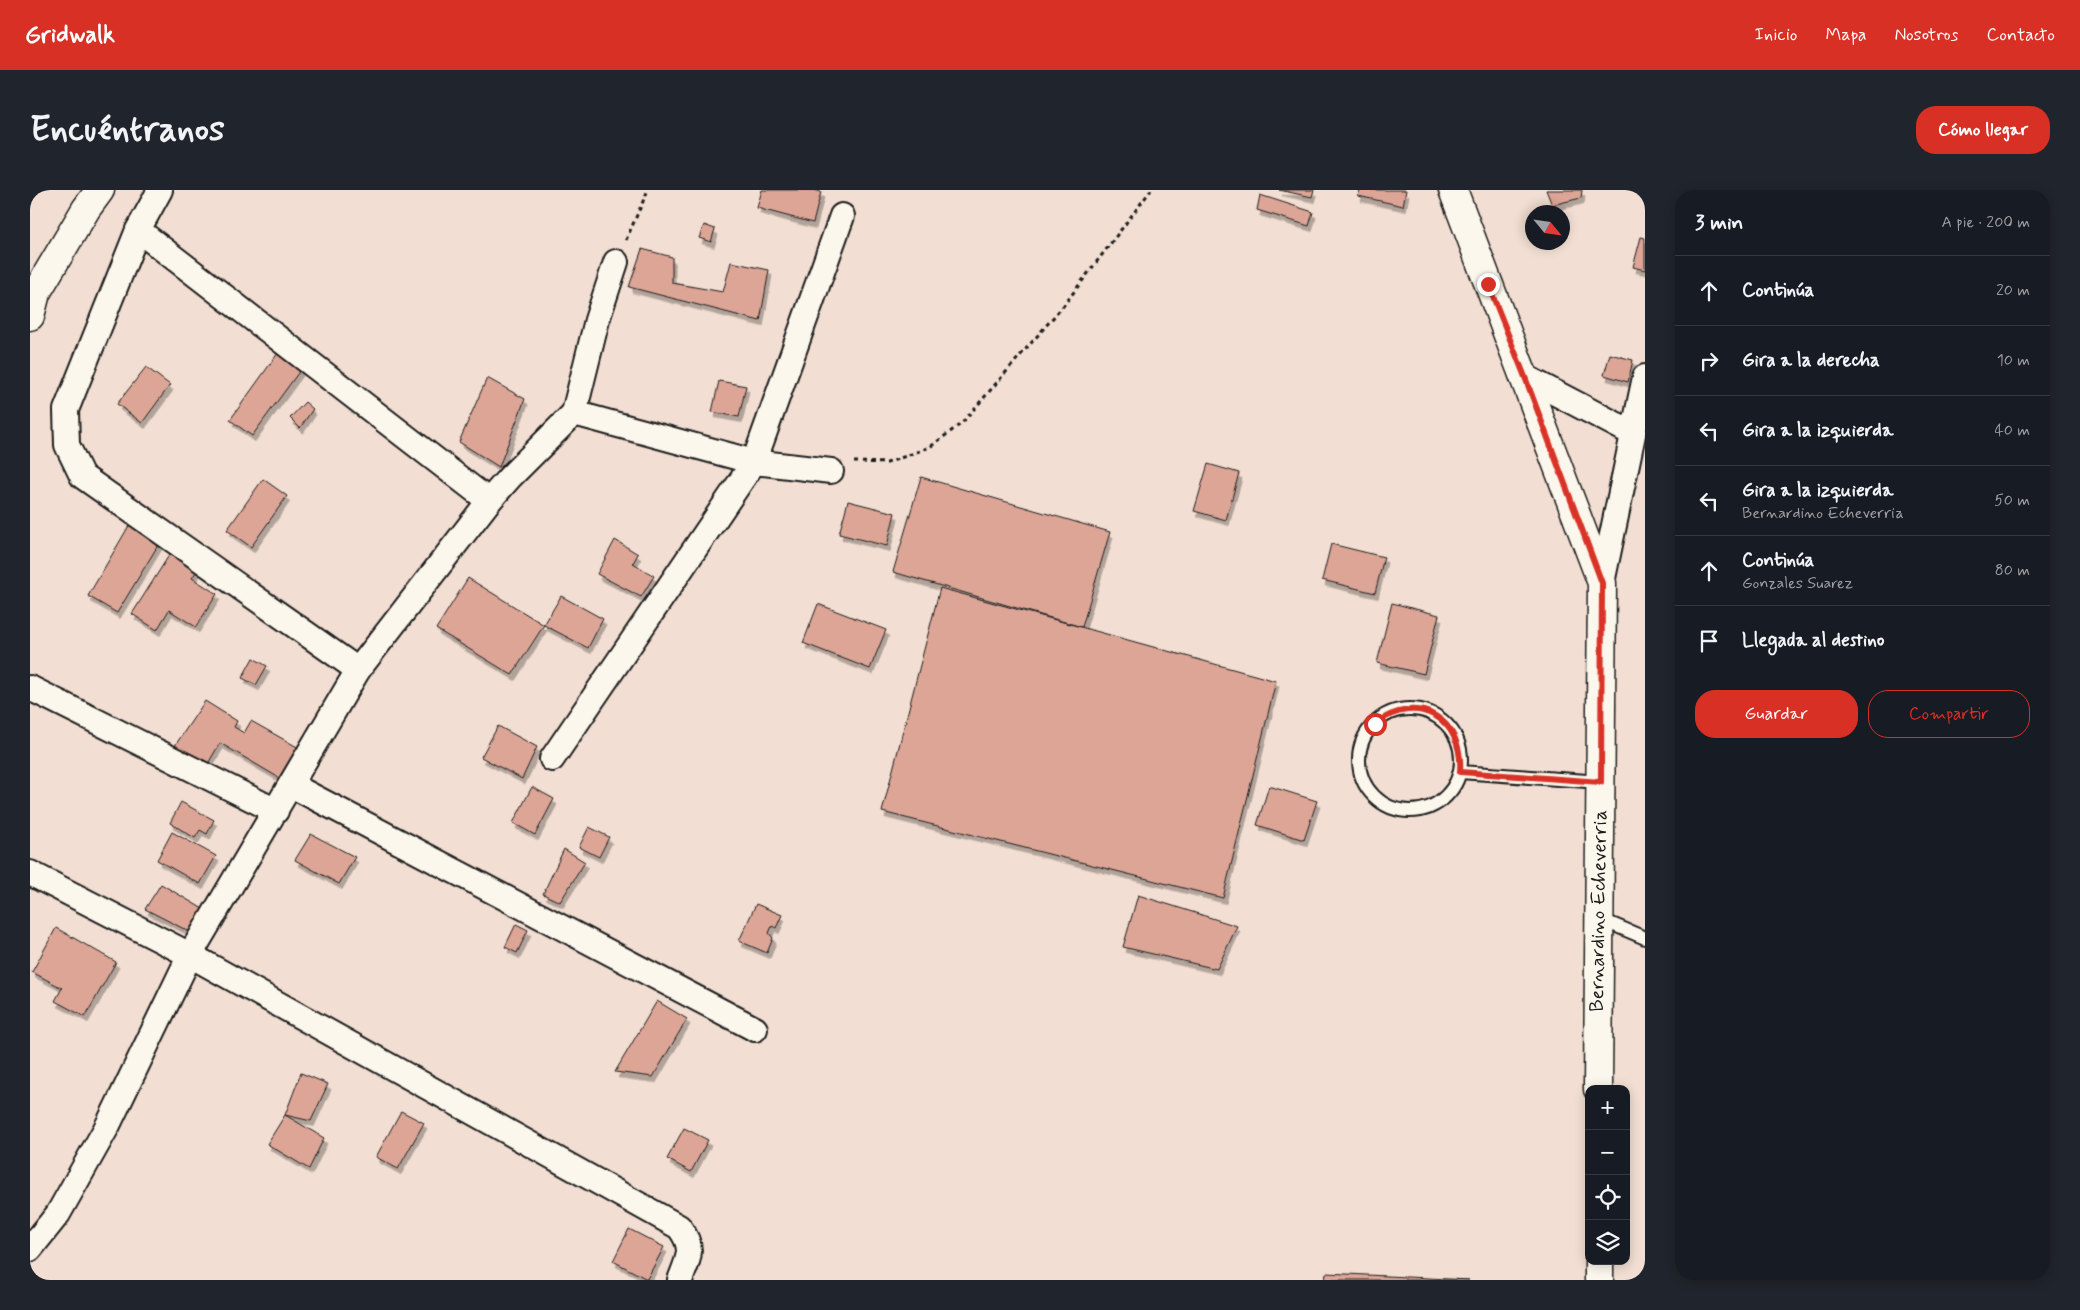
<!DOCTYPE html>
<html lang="es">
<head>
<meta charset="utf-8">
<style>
  body { margin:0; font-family:Mynerve,sans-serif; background:#20242c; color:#f1f3f6 }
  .controls { position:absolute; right:15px; bottom:15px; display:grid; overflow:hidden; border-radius:10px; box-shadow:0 2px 12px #0003 }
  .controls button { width:45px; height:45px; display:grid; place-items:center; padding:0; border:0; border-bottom:1px solid #363941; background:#171b24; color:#f1f3f6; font:25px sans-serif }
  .compass { position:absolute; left:1495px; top:15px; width:45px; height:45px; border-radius:50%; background:#171b24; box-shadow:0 2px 12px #0003; rotate:119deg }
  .stop { position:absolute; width:15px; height:15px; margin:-11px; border:4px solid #d93025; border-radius:50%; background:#fff }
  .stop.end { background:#d93025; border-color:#fff; box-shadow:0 1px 5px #0008 }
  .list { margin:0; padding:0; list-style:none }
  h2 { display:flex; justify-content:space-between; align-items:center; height:65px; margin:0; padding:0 20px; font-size:21px }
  h2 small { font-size:16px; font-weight:400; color:#9ea1a6 }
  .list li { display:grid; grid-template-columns:32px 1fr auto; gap:15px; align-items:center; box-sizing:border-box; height:70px; padding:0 20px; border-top:1px solid #363941 }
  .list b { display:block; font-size:19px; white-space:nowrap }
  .list p { margin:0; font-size:16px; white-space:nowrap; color:#9ea1a6 }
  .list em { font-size:16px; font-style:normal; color:#9ea1a6 }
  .actions { display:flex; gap:10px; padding:15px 20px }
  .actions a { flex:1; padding:11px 0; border:1px solid #d93025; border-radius:20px; text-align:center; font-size:18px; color:#d93025 }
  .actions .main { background:#d93025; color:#fff }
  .icon { flex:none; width:28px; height:28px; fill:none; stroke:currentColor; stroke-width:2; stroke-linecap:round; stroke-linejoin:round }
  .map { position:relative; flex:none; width:1615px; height:1090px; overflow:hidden; border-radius:20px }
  header { display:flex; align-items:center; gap:30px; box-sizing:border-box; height:70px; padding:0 25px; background:#d93025; color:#fff }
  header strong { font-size:24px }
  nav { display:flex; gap:28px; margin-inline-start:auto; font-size:18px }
  .intro { display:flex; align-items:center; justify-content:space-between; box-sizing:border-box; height:120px; padding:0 30px }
  h1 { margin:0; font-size:35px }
  .button { padding:12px 22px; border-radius:20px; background:#d93025; color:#fff; font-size:18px; font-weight:700 }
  main { display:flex; gap:30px; padding:0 30px }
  aside { flex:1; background:#171b24; border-radius:20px; box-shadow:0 2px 12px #0003 }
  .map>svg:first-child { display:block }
  .building { fill:#dda596; stroke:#1c1c1c; filter:url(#shadow) }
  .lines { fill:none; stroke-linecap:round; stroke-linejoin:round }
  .service-casing { stroke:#1c1c1c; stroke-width:16 }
  .minor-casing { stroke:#1c1c1c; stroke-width:28 }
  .tertiary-casing { stroke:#1c1c1c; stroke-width:31 }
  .secondary-casing { stroke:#1c1c1c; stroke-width:31 }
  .path { stroke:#1c1c1c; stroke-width:3; stroke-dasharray:4 4; stroke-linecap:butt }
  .service { stroke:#fbf7ec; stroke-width:12 }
  .minor { stroke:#fbf7ec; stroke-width:24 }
  .tertiary { stroke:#fbf7ec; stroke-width:28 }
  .secondary { stroke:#fbf7ec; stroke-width:28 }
  .route { stroke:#d93025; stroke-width:6 }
  .labels { text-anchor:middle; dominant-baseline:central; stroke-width:4; stroke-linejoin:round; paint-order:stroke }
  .street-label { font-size:20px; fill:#1c1c1c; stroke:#fbf7ec }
</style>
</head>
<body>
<header>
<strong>Gridwalk</strong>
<nav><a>Inicio</a><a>Mapa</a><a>Nosotros</a><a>Contacto</a></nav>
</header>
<div class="intro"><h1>Encuéntranos</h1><a class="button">Cómo llegar</a></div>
<main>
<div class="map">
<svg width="1615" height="1090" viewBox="0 0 1615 1090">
  <defs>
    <filter id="shadow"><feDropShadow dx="3" dy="5.5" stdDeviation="0" flood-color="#0004"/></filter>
  </defs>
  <rect width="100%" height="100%" fill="#f2ded2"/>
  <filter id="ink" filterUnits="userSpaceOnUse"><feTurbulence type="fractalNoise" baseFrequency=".02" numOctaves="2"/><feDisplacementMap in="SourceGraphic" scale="10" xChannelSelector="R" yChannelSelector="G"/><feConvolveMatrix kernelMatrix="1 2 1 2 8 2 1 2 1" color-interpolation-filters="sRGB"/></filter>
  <g filter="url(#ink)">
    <!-- building -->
    <g class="building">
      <polygon points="732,0 784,0 791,2 783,33 727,18"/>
      <polygon points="1249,0 1284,0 1282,7"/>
      <polygon points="1330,0 1376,0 1373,16 1328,6"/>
      <polygon points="1516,0 1552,0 1551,8 1522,15"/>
      <polygon points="1230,5 1283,22 1279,36 1227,20"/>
      <polygon points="674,35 685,39 681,52 669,48"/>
      <polygon points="1611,47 1615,48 1615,80 1603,77"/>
      <polygon points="612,59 642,67 642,93 693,102 701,72 739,80 730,131 599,97"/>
      <polygon points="248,163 271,179 222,246 200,230"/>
      <polygon points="1580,164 1603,170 1598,192 1574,185"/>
      <polygon points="116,177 140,195 112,233 87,214"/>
      <polygon points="457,188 495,209 469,277 429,252"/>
      <polygon points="689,191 716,196 709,227 682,222"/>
      <polygon points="275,212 283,219 270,238 260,228"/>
      <polygon points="1178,274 1209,283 1196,330 1164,321"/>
      <polygon points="891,287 1080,342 1052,437 863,382"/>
      <polygon points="233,289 257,306 221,357 197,340"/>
      <polygon points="818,311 865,323 857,356 809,344"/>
      <polygon points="100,334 130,352 87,423 58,406"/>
      <polygon points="585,350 608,364 603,373 624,386 611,407 567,384"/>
      <polygon points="1301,354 1354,367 1345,403 1292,390"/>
      <polygon points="143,359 170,376 162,388 187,404 166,437 139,420 127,440 102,424"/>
      <polygon points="438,388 514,435 482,485 406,439"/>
      <polygon points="910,398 1246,491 1193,708 852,622"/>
      <polygon points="531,406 573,429 558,458 514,435"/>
      <polygon points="1362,413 1409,425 1394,484 1347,473"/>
      <polygon points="788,414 856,440 840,479 773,453"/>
      <polygon points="223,468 237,476 226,495 212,488"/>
      <polygon points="175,511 207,531 204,537 214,543 221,531 269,558 251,589 190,553 176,577 142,560"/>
      <polygon points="468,536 507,557 492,589 451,567"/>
      <polygon points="1239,596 1287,611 1274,650 1227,635"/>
      <polygon points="502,597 524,609 505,645 483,633"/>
      <polygon points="151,612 184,630 177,644 170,640 165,648 140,633"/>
      <polygon points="559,637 579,647 569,667 549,657"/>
      <polygon points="142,642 186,666 170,694 127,670"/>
      <polygon points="281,644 325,667 309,694 265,670"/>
      <polygon points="534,659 555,672 530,712 513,704"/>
      <polygon points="131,694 173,719 160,742 115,719"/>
      <polygon points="1108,705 1207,736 1187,779 1093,757"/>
      <polygon points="726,714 752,725 746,738 742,736 739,743 743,748 737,763 709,751"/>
      <polygon points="486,734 498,740 487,763 475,757"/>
      <polygon points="26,738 86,772 55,827 25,811 32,798 2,782"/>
      <polygon points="627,811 657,829 623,887 585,882"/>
      <polygon points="271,883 298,894 281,931 255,925"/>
      <polygon points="371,921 394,933 368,979 346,967"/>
      <polygon points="255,925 294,948 279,979 237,954"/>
      <polygon points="654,938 678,950 661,982 637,969"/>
      <polygon points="599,1039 634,1057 617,1089 583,1071"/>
      <polygon points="1296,1083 1439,1090 1295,1090"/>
    </g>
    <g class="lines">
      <!-- service casing -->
      <g class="service-casing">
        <g id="service">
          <circle cx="1380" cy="570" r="51"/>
          <polyline points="1430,582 1571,592"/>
          <polyline points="1570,729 1615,748"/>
        </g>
      </g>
      <!-- minor casing -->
      <g class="minor-casing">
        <g id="minor">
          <polyline points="130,0 108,40 36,220 37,255 52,286 328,480"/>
          <polyline points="108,40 459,311"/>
          <polyline points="1495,187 1602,243"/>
          <polyline points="544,223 724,272 801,281"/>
          <polyline points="1572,393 1615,187"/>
          <polyline points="0,498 246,621"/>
          <polyline points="522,569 724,272 812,26"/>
          <polyline points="261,595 725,839"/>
          <path d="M0 683 160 765 649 1037C665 1058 659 1067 650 1090"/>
          <polyline points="0,1059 28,1024 78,935 160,765 328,480 459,311 480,287 544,223 567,130 586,72"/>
        </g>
      </g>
      <!-- tertiary casing -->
      <g class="tertiary-casing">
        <g id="tertiary">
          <polyline points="1423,0 1572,393 1568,899"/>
          <polyline points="1569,1071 1569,1090"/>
        </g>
      </g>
      <!-- secondary casing -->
      <g class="secondary-casing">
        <polyline id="secondary" points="0,126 6,103 56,19 70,0"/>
      </g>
      <!-- path -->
      <g class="path">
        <polyline points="596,50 618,0"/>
        <polyline points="824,272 857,273 900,257 932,233 1034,115 1121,0"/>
      </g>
      <!-- service -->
      <use href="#service" class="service"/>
      <!-- minor -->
      <use href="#minor" class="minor"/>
      <!-- tertiary -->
      <use href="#tertiary" class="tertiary"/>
      <!-- secondary -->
      <use href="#secondary" class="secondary"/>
    </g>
  </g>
  <g class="lines" filter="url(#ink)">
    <!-- route -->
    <path class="route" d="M1345 534C1388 501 1434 529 1430 582L1571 592 1572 393 1495 187 1458 94"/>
  </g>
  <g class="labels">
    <!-- street labels -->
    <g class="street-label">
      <text transform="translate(1569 721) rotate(-89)">Bernardino Echeverria</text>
    </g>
  </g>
</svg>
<div class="controls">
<button>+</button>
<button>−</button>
<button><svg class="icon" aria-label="locate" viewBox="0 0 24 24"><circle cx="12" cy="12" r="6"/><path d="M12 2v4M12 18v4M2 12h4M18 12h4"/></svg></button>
<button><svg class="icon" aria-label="layers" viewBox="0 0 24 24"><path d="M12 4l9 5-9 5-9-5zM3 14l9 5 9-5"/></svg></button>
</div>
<svg class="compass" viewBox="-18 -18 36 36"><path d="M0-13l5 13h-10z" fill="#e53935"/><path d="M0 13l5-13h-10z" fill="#9ea1a6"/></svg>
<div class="stop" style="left:1345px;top:534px"></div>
<div class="stop end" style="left:1458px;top:94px"></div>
</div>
<aside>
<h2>3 min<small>A pie · 200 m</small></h2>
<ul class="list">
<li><svg class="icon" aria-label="ahead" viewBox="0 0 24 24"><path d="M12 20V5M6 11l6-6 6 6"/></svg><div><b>Continúa</b></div><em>20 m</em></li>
<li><svg class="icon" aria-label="right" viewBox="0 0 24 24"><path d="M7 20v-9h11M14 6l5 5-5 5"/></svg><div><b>Gira a la derecha</b></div><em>10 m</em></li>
<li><svg class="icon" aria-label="left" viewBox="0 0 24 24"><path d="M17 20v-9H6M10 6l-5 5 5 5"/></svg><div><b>Gira a la izquierda</b></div><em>40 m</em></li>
<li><svg class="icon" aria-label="left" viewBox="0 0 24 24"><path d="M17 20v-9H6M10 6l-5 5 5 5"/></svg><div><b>Gira a la izquierda</b><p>Bernardino Echeverria</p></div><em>50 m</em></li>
<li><svg class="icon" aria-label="ahead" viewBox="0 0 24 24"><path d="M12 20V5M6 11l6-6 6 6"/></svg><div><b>Continúa</b><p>Gonzales Suarez</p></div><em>80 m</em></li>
<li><svg class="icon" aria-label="arrive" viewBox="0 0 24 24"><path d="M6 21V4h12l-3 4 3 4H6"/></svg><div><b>Llegada al destino</b></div></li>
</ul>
<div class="actions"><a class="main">Guardar</a><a>Compartir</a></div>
</aside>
</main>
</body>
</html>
